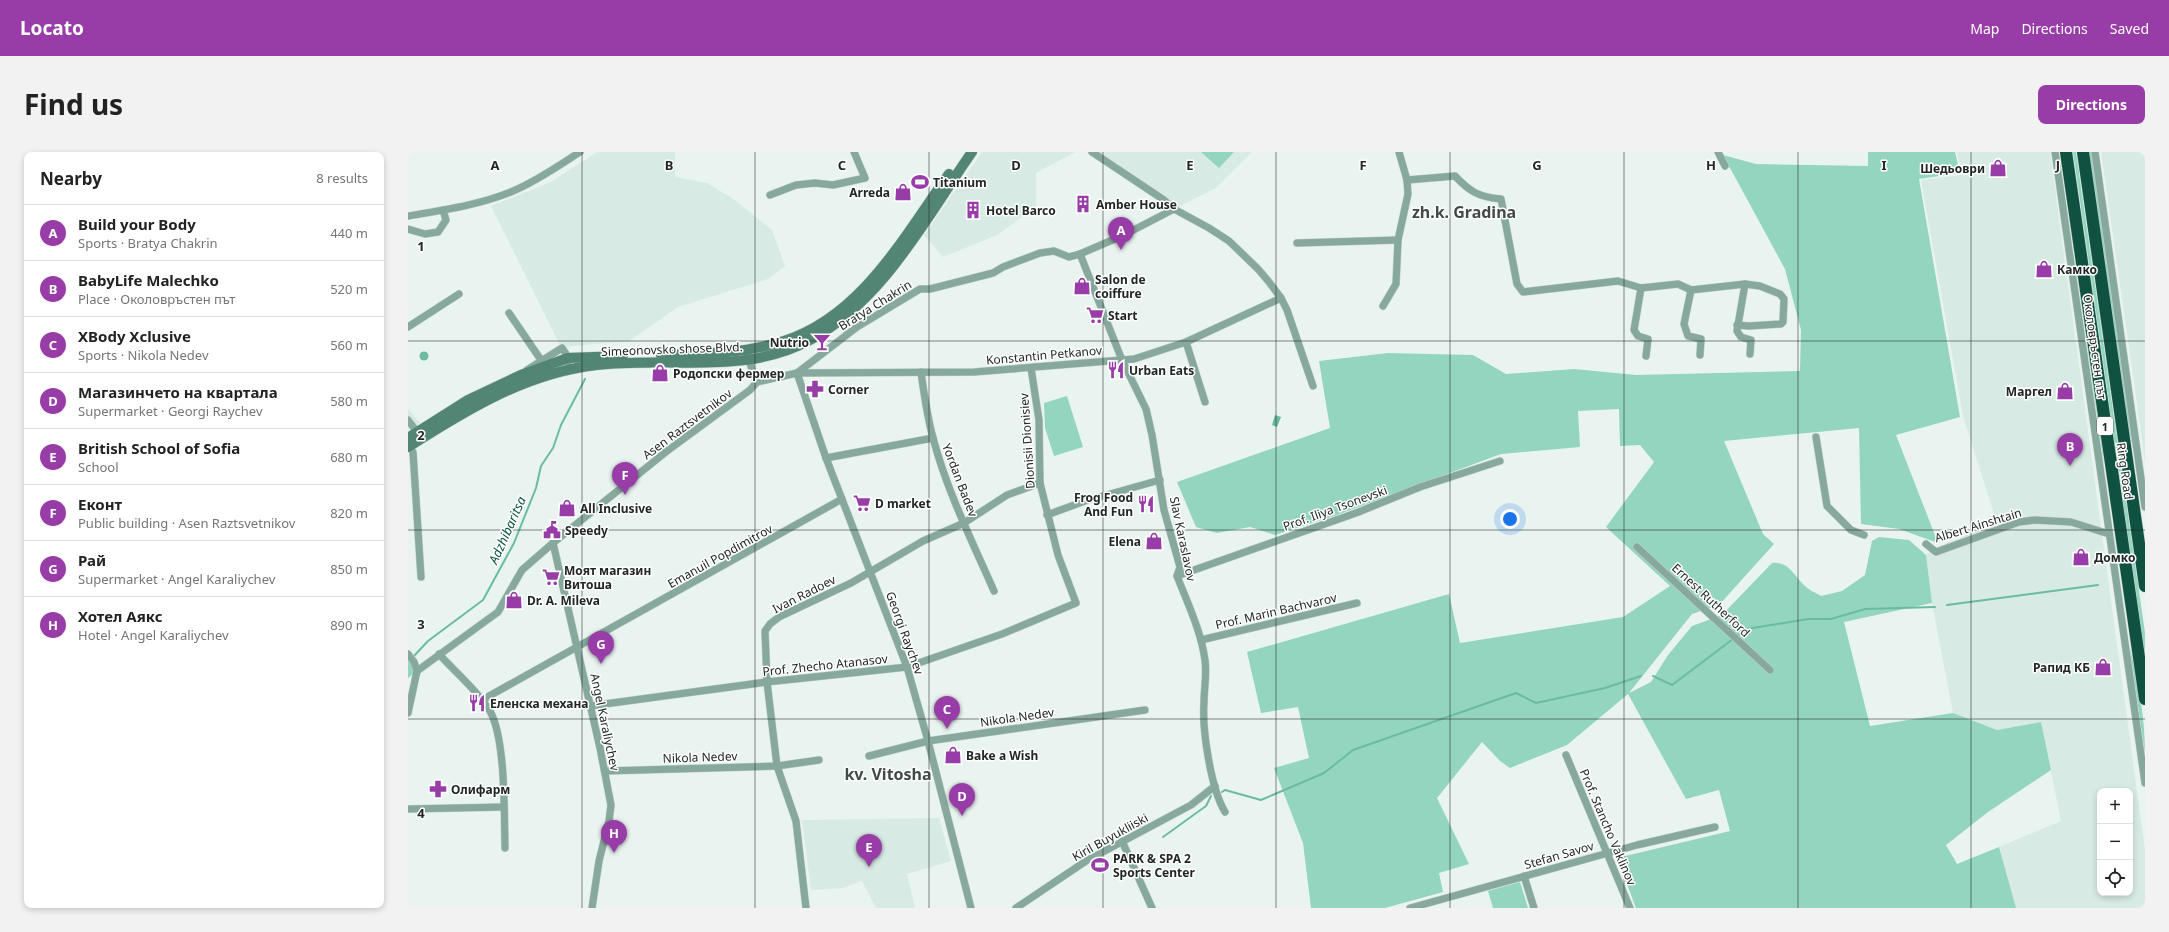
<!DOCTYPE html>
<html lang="en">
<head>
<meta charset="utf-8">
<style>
  body { margin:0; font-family:"Noto Sans",sans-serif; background:#f2f2f2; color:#222 }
  .controls { position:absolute; right:12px; bottom:12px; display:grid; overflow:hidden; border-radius:8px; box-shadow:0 2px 6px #0003 }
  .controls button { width:36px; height:36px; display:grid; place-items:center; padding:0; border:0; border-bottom:1px solid #e0e0e0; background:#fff; color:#222; font:20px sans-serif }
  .you { position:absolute; left:1102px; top:367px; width:14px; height:14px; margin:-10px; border:3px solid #fff; border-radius:50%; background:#1a73e8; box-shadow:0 0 0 6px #1a73e833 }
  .badge { display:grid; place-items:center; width:26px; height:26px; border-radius:50%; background:#983da7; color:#fff; font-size:13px; font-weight:700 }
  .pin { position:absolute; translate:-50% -33px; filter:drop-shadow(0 1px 2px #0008) }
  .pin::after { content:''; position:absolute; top:21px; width:14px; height:12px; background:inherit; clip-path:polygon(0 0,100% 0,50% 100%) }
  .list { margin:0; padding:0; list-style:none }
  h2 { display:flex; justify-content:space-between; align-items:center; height:52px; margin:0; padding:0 16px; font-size:17px }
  h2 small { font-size:13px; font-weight:400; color:#767676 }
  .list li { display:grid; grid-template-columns:26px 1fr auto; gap:12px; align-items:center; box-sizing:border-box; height:56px; padding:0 16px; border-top:1px solid #e0e0e0 }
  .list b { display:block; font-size:15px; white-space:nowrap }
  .list p { margin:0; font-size:13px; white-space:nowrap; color:#767676 }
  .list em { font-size:13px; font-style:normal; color:#767676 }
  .icon { flex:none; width:22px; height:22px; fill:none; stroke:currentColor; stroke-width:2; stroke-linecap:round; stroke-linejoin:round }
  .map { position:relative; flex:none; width:1737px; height:756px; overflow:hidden; border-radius:8px }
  header { display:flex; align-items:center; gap:24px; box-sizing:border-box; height:56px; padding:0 20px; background:#983da7; color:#fff }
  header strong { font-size:19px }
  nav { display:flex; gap:22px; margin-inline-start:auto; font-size:14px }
  .intro { display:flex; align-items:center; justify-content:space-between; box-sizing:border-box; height:96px; padding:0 24px }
  h1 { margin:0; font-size:28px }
  .button { padding:10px 18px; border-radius:8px; background:#983da7; color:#fff; font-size:14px; font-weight:700 }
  main { display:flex; gap:24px; padding:0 24px }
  aside { flex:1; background:#fff; border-radius:8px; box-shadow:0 2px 6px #0003 }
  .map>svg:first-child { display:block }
  .built { fill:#d7eae3; fill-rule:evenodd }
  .green { fill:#93d5bf }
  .water { fill:#6bbba2 }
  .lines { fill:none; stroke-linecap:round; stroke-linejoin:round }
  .stream { stroke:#6bbba2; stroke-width:2 }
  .street-casing { stroke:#c5cfcb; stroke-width:8 }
  .secondary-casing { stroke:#c5cfcb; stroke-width:11 }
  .highway-casing { stroke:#c5cfcb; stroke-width:13 }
  .street { stroke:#87a89d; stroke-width:7 }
  .secondary { stroke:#528574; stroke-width:10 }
  .highway { stroke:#0f5241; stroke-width:12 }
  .grid { fill:none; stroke:#222625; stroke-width:1; stroke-opacity:0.55 }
  .labels { text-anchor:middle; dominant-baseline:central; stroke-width:3; stroke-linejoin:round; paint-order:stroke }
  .shield { fill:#fdfffe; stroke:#646766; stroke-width:1 }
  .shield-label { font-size:11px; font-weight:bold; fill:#222625 }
  .poi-label { font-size:12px; font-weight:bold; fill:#222625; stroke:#fdfffe; text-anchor:start }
  .street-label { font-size:12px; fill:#222625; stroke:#fdfffe }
  .water-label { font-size:13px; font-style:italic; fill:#0e5241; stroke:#fdfffe }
  .district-label { font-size:16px; font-weight:bold; fill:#414a46; stroke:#fdfffe }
  .grid-label { font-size:13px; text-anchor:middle; font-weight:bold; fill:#222625; stroke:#fdfffe; stroke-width:3; stroke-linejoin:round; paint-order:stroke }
</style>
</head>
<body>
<header>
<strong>Locato</strong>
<nav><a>Map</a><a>Directions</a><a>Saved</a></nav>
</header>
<div class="intro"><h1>Find us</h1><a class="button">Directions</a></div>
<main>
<aside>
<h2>Nearby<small>8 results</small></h2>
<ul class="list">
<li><span class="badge">A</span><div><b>Build your Body</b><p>Sports · Bratya Chakrin</p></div><em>440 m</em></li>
<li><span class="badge">B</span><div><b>BabyLife Malechko</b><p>Place · Околовръстен път</p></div><em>520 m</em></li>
<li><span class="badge">C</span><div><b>XBody Xclusive</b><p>Sports · Nikola Nedev</p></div><em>560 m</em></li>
<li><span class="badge">D</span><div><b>Магазинчето на квартала</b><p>Supermarket · Georgi Raychev</p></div><em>580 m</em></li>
<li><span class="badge">E</span><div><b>British School of Sofia</b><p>School</p></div><em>680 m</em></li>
<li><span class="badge">F</span><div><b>Еконт</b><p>Public building · Asen Raztsvetnikov</p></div><em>820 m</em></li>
<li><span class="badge">G</span><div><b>Рай</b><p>Supermarket · Angel Karaliychev</p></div><em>850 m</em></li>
<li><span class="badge">H</span><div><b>Хотел Аякс</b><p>Hotel · Angel Karaliychev</p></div><em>890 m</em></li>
</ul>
</aside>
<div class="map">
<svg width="1737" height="756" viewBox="0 0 1737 756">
  <rect width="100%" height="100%" fill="#e9f4f0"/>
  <!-- built -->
  <g class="built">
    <polygon points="189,0 267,0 267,25 299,31 324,46 364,78 377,114 360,127 270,155 221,189 153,195 83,54 143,30"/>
    <polygon points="574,0 667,0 628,21 628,55 589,83 535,105 516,83"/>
    <polygon points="684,0 844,0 808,36 766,57"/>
    <path d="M1549 0H1642L1737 698V756H1608L1591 695 1653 669 1633 570 1589 578 1545 561 1524 451 1518 403 1530 395 1589 371 1555 264 1513 28 1554 23ZM1692 639H1722V741H1692Z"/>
    <polygon points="1693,0 1737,0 1737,312 1733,279"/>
    <polygon points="0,257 12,271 0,278"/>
    <polygon points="531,666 543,709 499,722 507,756 468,756 454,729 434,736 403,738 394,668"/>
  </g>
  <!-- green -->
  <g class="green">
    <polygon points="793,0 826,0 811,16"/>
    <path d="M1460 0H1547L1552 21 1511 27 1552 265 1488 283 1530 391 1491 377 1453 372 1451 276 1316 289 1355 382 1366 392 1311 453 1284 462 1221 541 1243 530 1260 503 1284 474 1314 463 1364 411C1381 409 1386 424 1397 434 1401 438 1408 441 1413 444L1434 439 1457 423 1464 389 1471 385 1501 388 1518 403 1524 451 1436 470 1462 574 1545 561 1589 578 1633 570 1643 618 1580 660 1538 693 1549 712 1591 695 1608 756H1228L1209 706 1322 679 1311 638 1278 647 1220 542 1159 593 1102 616 1092 609 1074 590 1029 646 1061 712 1031 721 1035 740 977 756H903L895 691 866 616 901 606 890 555 853 561 839 500 1041 442 1052 491 1215 465 1262 434 1198 375 1246 310 1232 293 1212 294 1211 257 1170 259 1172 295 1093 302 929 363 867 383 842 375 809 381 788 375 769 330 922 276 911 209 980 201 1065 203 1098 222 1166 217 1228 223 1391 219 1392 218 1393 178 1377 117 1315 3 1348 12 1460 14Z"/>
    <polygon points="1652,0 1655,0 1693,274 1696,313"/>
    <polygon points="1665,0 1668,0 1737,481 1737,504"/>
    <polygon points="1680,0 1684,0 1727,306 1720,274"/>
    <polygon points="659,244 675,295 646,304 637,276 636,251"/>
    <path d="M1721 492C1730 529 1737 565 1737 602Z"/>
    <polygon points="0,502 9,519 0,526"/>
    <polygon points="1112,730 1120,756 1085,756 1080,739"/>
  </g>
  <!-- water -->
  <g class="water">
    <circle cx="16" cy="204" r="4.5"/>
    <polygon points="867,263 873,265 869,275 864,273"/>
  </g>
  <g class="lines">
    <!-- stream -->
    <g class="stream">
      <polyline points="1539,453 1690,433"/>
      <polyline points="1329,484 1339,477 1400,467 1423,467 1457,457 1527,455"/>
      <polyline points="5,505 20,489 75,448 106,391 128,336 133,314 145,296 153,273 177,227"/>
      <polyline points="1245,524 1264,533 1325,487"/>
      <polyline points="814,640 817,638 853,648 916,621 945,598 1108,541 1128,551 1197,536 1233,524"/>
      <polyline points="755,685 798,654 803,644"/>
    </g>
    <!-- street casing -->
    <g class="street-casing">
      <g id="street">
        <polyline points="684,0 756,48 766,57 801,76 821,89 850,117 861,130 873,146 879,158 905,234"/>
        <polyline points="1310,0 1317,14"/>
        <polyline points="1647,0 1737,631"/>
        <polyline points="1687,0 1737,355"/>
        <path d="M999 28 1047 24C1062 40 1071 45 1093 47L1109 132 1115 140 1210 129 1233 136 1270 132 1283 138 1337 132 1352 134 1372 142 1376 147 1375 170 1373 172 1341 174 1329 173"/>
        <polyline points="362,43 388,33 407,31 425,33 457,26 446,0"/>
        <path d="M0 64C35 58 72 53 105 39 129 29 150 14 172 0"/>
        <polyline points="0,77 17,82 30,80 38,68 35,58"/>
        <polyline points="889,91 990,88"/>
        <path d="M672 102 714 208 738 257 744 283 756 358 772 415 769 424C780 452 793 479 797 508 799 523 796 536 796 551 794 578 803 637 817 660"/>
        <polyline points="1337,132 1329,179 1333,185 1343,188 1342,202"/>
        <polyline points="1233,136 1226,178 1230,184 1240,187 1238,204"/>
        <polyline points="1283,138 1276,172 1280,184 1293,187 1292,203"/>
        <polyline points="975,154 988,132 990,88 1000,42 999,28 991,0"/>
        <polyline points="101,161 133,208"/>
        <polyline points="0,175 51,142"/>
        <polyline points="778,190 797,250"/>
        <polyline points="340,203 345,222 349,230"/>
        <polyline points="119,218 154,196 158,202 160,211"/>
        <path d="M513 220C516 242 519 264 525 286 539 339 564 389 586 439"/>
        <polyline points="389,221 418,306 499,515 520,589 563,756"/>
        <polyline points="389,221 449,175 512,137 522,137 585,121 595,115 632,101 646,99 661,105 672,102 716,83 766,57"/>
        <polyline points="0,268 12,284"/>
        <polyline points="1408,285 1419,354 1443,378 1456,383"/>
        <polyline points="0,292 5,300 13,425"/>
        <polyline points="418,306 525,286"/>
        <polyline points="639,363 677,349 752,328"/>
        <polyline points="145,391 192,596 203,653 201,669 191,709 184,756"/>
        <polyline points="1518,392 1528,400 1611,370 1627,368 1663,370 1701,382"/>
        <polyline points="1229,395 1362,518"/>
        <polyline points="769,424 948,361 1012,335 1092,309"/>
        <polyline points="793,488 949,451"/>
        <polyline points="0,502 6,510 9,519 0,561"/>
        <path d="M31 502C46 519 71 540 82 559 98 588 96 662 97 696"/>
        <polyline points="9,519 90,460 114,418 145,391 259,299 342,238 349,230 389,221 566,220 726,207 778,190 873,146"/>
        <polyline points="74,548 434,347"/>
        <polyline points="182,554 359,530 499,515 594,482 668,451 650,403 632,331 631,268 623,216"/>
        <polyline points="1158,603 1222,756"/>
        <polyline points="461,604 520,589 737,558"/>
        <polyline points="197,619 369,614 411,608"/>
        <polyline points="0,657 96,655"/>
        <polyline points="714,689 744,756"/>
        <polyline points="1116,724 1126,756"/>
        <polyline points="398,756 388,669 369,614 359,530 357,479 362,472 371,465 443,431 515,389 556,371 599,343 632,331"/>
        <polyline points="608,756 678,709 783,653 807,634"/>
        <polyline points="1002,756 1229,693 1307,675"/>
      </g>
    </g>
    <!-- secondary casing -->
    <g class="secondary-casing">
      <g id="secondary">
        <path d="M253 203C294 202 336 202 376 189 454 164 496 84 541 22"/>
        <polyline points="0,286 60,248 113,223 160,206 215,204"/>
        <path d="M0 295C58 258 118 221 188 213 258 204 337 224 402 188 476 148 517 67 564 0"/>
      </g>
    </g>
    <!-- highway casing -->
    <g class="highway-casing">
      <g id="highway">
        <polyline points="1658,0 1737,547"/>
        <polyline points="1675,0 1737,434"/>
      </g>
    </g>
    <!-- street -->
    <use href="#street" class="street"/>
    <!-- secondary -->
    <use href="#secondary" class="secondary"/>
    <!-- highway -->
    <use href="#highway" class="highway"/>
  </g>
  <!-- grid -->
  <path class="grid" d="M174 0V756M347 0V756M521 0V756M695 0V756M868 0V756M1042 0V756M1216 0V756M1390 0V756M1563 0V756M0 189H1737M0 378H1737M0 567H1737"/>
  <!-- icons -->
  <defs>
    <g id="shop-bare" transform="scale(1.38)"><path d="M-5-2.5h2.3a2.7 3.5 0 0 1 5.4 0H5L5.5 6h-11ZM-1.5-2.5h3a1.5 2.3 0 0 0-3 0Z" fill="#983da7" stroke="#fdfffe" stroke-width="2.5" paint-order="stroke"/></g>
    <g id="stadium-bare" transform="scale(1.38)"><path d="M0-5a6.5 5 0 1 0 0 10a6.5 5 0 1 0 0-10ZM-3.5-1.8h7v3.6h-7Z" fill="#983da7" stroke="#fdfffe" stroke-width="2.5" paint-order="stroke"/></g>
    <g id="building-bare" transform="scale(1.38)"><path d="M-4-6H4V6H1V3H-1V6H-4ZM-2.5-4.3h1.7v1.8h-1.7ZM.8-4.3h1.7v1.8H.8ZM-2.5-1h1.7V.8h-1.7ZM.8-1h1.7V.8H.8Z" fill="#983da7" stroke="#fdfffe" stroke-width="2.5" paint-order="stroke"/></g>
    <g id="supermarket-bare" transform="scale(1.38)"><path d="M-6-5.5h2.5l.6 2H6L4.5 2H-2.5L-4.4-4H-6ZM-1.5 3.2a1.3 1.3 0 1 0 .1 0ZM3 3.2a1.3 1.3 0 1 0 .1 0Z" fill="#983da7" stroke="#fdfffe" stroke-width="2.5" paint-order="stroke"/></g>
    <g id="bar-bare" transform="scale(1.38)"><path d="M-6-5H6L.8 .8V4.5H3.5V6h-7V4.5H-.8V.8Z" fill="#983da7" stroke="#fdfffe" stroke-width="2.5" paint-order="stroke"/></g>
    <g id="restaurant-bare" transform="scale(1.38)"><path d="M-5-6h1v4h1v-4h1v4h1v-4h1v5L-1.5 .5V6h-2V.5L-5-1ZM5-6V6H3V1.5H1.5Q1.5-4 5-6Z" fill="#983da7" stroke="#fdfffe" stroke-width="2.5" paint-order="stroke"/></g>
    <g id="pharmacy-bare" transform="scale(1.38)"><path d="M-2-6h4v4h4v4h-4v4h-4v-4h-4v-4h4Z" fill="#983da7" stroke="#fdfffe" stroke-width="2.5" paint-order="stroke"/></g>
    <g id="civic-bare" transform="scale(1.38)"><path d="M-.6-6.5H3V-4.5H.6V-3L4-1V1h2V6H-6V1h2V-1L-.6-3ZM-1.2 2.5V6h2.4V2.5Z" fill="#983da7" stroke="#fdfffe" stroke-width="2.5" paint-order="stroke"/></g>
  </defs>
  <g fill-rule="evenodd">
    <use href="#shop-bare" x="1590" y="16"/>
    <use href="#stadium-bare" x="512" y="30"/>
    <use href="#shop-bare" x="495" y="40"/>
    <use href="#building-bare" x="675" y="52"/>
    <use href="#building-bare" x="565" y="58"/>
    <use href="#shop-bare" x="1636" y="117"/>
    <use href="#shop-bare" x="674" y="134"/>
    <use href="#supermarket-bare" x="687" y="163"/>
    <use href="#bar-bare" x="414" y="190"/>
    <use href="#restaurant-bare" x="708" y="218"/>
    <use href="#shop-bare" x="252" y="221"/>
    <use href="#pharmacy-bare" x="407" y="237"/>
    <use href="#shop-bare" x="1657" y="239"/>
    <use href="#supermarket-bare" x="454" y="351"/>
    <use href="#restaurant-bare" x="738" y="352"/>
    <use href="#shop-bare" x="159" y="356"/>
    <use href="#civic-bare" x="144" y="378"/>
    <use href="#shop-bare" x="746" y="389"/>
    <use href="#shop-bare" x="1673" y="405"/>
    <use href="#supermarket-bare" x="143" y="425"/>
    <use href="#shop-bare" x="106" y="448"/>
    <use href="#shop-bare" x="1695" y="515"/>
    <use href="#restaurant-bare" x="69" y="551"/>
    <use href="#shop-bare" x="545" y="603"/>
    <use href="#pharmacy-bare" x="30" y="637"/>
    <use href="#stadium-bare" x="692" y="713"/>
  </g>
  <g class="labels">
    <!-- shield labels -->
    <rect class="shield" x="1689" y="265" width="16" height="18" rx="3"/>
    <g class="shield-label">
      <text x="1697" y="274">1</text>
    </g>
    <!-- poi labels -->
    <g class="poi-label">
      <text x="1577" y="16" text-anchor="end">Шедьоври</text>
      <text x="525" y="30">Titanium</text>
      <text x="482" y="40" text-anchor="end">Arreda</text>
      <text x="688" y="52">Amber House</text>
      <text x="578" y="58">Hotel Barco</text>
      <text x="1649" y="117">Камко</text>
      <text x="687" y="127">Salon de<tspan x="687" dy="14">coiffure</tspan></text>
      <text x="700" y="163">Start</text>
      <text x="401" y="190" text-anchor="end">Nutrio</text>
      <text x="721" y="218">Urban Eats</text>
      <text x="265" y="221">Родопски фермер</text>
      <text x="420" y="237">Corner</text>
      <text x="1644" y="239" text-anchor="end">Маргел</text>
      <text x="725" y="345" text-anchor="end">Frog Food<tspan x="725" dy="14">And Fun</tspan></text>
      <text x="467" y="351">D market</text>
      <text x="172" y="356">All Inclusive</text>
      <text x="157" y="378">Speedy</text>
      <text x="733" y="389" text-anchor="end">Elena</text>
      <text x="1686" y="405">Домко</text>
      <text x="156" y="418">Моят магазин<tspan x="156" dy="14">Витоша</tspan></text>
      <text x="119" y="448">Dr. A. Mileva</text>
      <text x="1682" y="515" text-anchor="end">Рапид КБ</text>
      <text x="82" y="551">Еленска механа</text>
      <text x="558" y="603">Bake a Wish</text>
      <text x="43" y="637">Олифарм</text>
      <text x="705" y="706">PARK &amp; SPA 2<tspan x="705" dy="14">Sports Center</tspan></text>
    </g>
    <!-- street labels -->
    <g class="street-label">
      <text transform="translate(467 153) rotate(-32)">Bratya Chakrin</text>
      <text transform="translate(1687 195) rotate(82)">Околовръстен път</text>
      <text transform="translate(264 197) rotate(-2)">Simeonovsko shose Blvd.</text>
      <text transform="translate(636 203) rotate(-5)">Konstantin Petkanov</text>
      <text transform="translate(279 272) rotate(-37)">Asen Raztsvetnikov</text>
      <text transform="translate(619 289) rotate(-94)">Dionisii Dionisiev</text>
      <text transform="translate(1717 319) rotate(82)">Ring Road</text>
      <text transform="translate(552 328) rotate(69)">Yordan Badev</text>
      <text transform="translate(927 356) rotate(-20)">Prof. Iliya Tsonevski</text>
      <text transform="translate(1570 373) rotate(-17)">Albert Ainshtain</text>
      <text transform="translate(775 387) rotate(78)">Slav Karaslavov</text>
      <text transform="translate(312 404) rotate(-29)">Emanuil Popdimitrov</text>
      <text transform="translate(396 442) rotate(-27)">Ivan Radoev</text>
      <text transform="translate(1303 448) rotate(43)">Ernest Rutherford</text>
      <text transform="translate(868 459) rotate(-13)">Prof. Marin Bachvarov</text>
      <text transform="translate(497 481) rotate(70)">Georgi Raychev</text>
      <text transform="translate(417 513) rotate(-6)">Prof. Zhecho Atanasov</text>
      <text transform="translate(609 565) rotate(-8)">Nikola Nedev</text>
      <text transform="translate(197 570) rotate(78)">Angel Karaliychev</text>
      <text transform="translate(292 605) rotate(-2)">Nikola Nedev</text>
      <text transform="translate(1200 675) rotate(67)">Prof. Stancho Vaklinov</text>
      <text transform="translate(702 685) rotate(-29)">Kiril Buyukliiski</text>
      <text transform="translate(1151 703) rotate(-16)">Stefan Savov</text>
    </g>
    <!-- water labels -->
    <g class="water-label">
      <text transform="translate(99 378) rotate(-66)">Adzhibaritsa</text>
    </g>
    <!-- district labels -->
    <g class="district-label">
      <text x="1056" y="60">zh.k. Gradina</text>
      <text x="480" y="622">kv. Vitosha</text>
    </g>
  </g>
  <g class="grid-label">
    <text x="87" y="18">A</text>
    <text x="261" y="18">B</text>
    <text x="434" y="18">C</text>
    <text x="608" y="18">D</text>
    <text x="782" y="18">E</text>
    <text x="955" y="18">F</text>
    <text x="1129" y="18">G</text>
    <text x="1303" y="18">H</text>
    <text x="1476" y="18">I</text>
    <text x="1650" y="18">J</text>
    <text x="13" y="99">1</text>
    <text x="13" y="288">2</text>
    <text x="13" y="477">3</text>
    <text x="13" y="666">4</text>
  </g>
</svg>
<div class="controls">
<button>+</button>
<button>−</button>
<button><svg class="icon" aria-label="locate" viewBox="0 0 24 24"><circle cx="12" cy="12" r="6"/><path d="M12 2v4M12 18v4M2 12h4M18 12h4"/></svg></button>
</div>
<div class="you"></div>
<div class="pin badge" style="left:713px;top:98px">A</div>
<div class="pin badge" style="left:1662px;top:314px">B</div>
<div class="pin badge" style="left:539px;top:577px">C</div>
<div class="pin badge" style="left:554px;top:664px">D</div>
<div class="pin badge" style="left:461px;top:715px">E</div>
<div class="pin badge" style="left:217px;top:343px">F</div>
<div class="pin badge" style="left:193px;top:512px">G</div>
<div class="pin badge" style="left:206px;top:701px">H</div>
</div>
</main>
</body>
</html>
